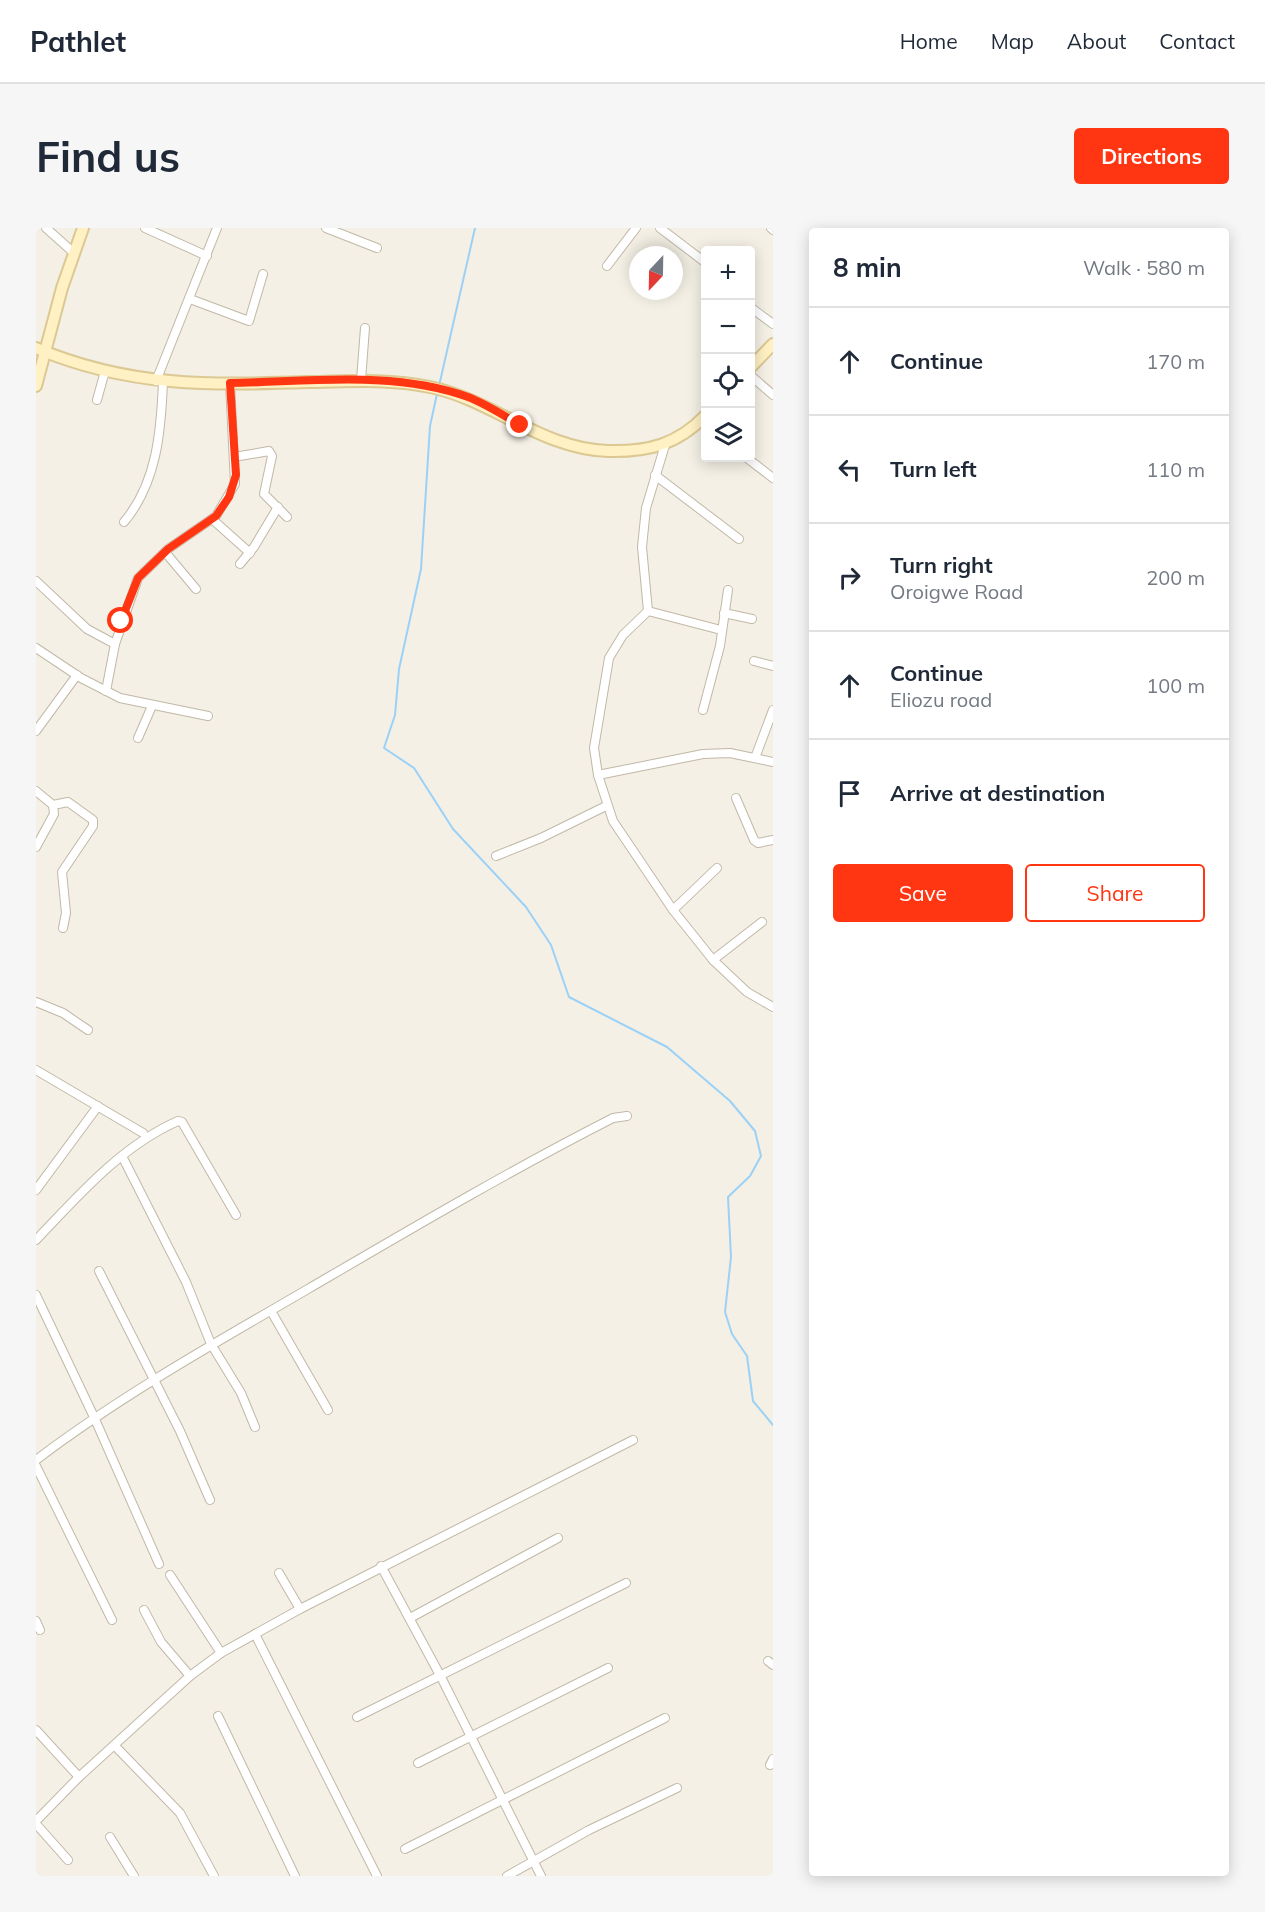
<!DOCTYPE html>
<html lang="en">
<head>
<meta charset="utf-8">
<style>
  body { margin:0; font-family:Mulish,sans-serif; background:#f6f6f7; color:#1f2937 }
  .controls { position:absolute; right:18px; top:18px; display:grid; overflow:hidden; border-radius:6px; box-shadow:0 3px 15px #0003 }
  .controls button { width:54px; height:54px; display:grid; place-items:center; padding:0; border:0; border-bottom:2px solid #e0e1e3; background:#fff; color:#1f2937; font:30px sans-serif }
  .compass { position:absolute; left:593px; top:18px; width:54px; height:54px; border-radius:50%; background:#fff; box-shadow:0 3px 15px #0003; rotate:202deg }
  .stop { position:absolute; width:18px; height:18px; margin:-14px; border:4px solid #ff3611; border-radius:50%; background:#fff }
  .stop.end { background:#ff3611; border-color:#fff; box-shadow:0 2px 6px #0008 }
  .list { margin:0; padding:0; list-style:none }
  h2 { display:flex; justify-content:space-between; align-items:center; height:78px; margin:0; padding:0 24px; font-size:26px }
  h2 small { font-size:20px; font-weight:400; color:#747a83 }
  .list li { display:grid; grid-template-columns:39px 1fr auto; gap:18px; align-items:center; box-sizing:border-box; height:108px; padding:0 24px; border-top:2px solid #e0e1e3 }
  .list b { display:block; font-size:22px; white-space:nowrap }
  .list p { margin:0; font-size:20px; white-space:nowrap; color:#747a83 }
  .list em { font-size:20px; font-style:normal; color:#747a83 }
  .actions { display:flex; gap:12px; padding:18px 24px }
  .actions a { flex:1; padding:14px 0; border:2px solid #ff3611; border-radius:6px; text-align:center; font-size:21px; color:#ff3611 }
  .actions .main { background:#ff3611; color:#fff }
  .icon { flex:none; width:33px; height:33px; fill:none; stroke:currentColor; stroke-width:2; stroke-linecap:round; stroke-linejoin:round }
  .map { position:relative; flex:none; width:737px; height:1648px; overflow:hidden; border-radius:6px }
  header { display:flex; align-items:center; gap:36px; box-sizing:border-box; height:84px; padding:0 30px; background:#fff; border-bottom:2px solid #e0e1e3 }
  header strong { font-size:28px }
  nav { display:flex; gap:33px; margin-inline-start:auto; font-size:21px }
  .intro { display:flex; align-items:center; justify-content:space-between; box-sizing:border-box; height:144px; padding:0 36px }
  h1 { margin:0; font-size:42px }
  .button { padding:15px 27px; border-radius:6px; background:#ff3611; color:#fff; font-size:21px; font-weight:700 }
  main { display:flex; gap:36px; padding:0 36px }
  aside { flex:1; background:#fff; border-radius:6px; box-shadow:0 3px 15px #0003 }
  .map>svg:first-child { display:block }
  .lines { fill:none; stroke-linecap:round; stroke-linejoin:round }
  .stream { stroke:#9bd1f7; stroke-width:2 }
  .street-casing { stroke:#c1b8a7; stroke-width:10 }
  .secondary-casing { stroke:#dcc892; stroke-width:14 }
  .street { stroke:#fff; stroke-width:8 }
  .secondary { stroke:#fff1c4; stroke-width:10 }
  .route { stroke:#ff3611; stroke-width:8 }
</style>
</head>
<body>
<header>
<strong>Pathlet</strong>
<nav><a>Home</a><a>Map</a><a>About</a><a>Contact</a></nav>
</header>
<div class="intro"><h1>Find us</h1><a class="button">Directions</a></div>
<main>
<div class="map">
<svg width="737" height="1648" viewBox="0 0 737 1648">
  <rect width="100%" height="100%" fill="#f4f0e5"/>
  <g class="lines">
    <!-- stream -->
    <g class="stream">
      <polyline points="403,158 439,0"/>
      <polyline points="401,166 394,198 385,341 363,441 359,487 348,520 378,540 417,601 490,679 515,717 533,769 631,819 694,873 719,903 725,928 714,948 692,969 695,1029 689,1084 696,1106 711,1128 717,1173 737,1197"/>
    </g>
    <!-- street casing -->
    <g class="street-casing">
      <g id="street">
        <polyline points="10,0 38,25"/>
        <polyline points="109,0 171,28"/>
        <polyline points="290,0 341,20"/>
        <polyline points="624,0 670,35"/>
        <polyline points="735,0 737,2"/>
        <polyline points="571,38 600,0"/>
        <polyline points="154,71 213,93 227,46"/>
        <polyline points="714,79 737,96"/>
        <polyline points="714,147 737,167"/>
        <polyline points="325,152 329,100"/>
        <polyline points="120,153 181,0"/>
        <polyline points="61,172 69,143"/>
        <polyline points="629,217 610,280 606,319 612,383 587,407 573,430 558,520 562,547 577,593 637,682 677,732 726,694"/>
        <polyline points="198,229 233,223 236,228 228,266 251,289"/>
        <polyline points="711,230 737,250"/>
        <polyline points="619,247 703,311"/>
        <polyline points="176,291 214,325"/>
        <path d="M88 294C121 255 125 203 127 154"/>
        <polyline points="129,324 160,361"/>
        <polyline points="204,336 218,319 242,279"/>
        <polyline points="0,353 51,401 79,416"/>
        <polyline points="612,383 685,402"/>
        <polyline points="688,385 716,391"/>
        <polyline points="0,420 45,450 84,470 172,488"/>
        <polyline points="718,433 737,438"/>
        <polyline points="70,463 79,416 102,350 132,321 180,288 199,256 194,155"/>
        <polyline points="667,482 684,418 692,362"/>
        <polyline points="0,503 41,447"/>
        <polyline points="102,510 116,478"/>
        <polyline points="719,530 737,482"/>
        <polyline points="562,547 667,526 694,525 737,534"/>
        <polyline points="0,563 17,577"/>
        <polyline points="700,570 718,612 722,615 737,612"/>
        <polyline points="17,577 32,574 57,592 57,598 26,644 30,685 27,700"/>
        <polyline points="0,619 18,586 17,577"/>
        <polyline points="460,628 505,610 570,578"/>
        <polyline points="637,682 681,640"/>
        <polyline points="677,732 711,764 737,779"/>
        <polyline points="0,774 27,785 52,802"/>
        <polyline points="0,842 107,905"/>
        <polyline points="86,928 150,1054 175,1116 205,1165 219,1199"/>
        <polyline points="0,962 62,878"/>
        <path d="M0 1012C42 968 85 918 142 893L146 894 200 987"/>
        <polyline points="63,1043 144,1203 174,1272"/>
        <polyline points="0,1067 58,1189 123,1336"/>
        <polyline points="235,1083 292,1182"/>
        <path d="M0 1232C86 1167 179 1115 272 1061 373 1002 473 943 577 890L591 888"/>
        <polyline points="0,1238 76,1392"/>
        <polyline points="345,1338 405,1449 505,1648"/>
        <polyline points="134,1347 185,1425"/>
        <polyline points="264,1381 597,1212"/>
        <polyline points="108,1382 125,1414 154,1448"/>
        <polyline points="374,1390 522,1310"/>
        <polyline points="0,1393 4,1402"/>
        <polyline points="219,1406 341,1648"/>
        <polyline points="732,1433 737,1437"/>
        <polyline points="182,1488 259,1648"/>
        <polyline points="321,1489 590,1355"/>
        <polyline points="0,1502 43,1549"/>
        <polyline points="79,1518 144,1585 178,1648"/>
        <polyline points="382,1535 572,1440"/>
        <polyline points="734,1537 737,1531"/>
        <polyline points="0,1593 43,1549 154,1448 185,1425 264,1381 243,1345"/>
        <polyline points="0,1596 32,1632"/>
        <polyline points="74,1609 98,1648"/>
        <polyline points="369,1621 629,1490"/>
        <polyline points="471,1648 553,1602 641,1560"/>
      </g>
    </g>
    <!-- secondary casing -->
    <g class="secondary-casing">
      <g id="secondary">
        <path d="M0 120C94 160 176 157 277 154 316 153 355 151 394 159 457 172 505 221 572 223 612 224 641 217 670 187"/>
        <polyline points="714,140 737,116"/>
        <polyline points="0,158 26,60 47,0"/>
      </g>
    </g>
    <!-- street -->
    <use href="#street" class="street"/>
    <!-- secondary -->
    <use href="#secondary" class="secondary"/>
  </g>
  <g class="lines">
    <!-- route -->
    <path class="route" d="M85 393 102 350 132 321 180 288 193 269 200 247 194 155C271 154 358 142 432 169 450 176 467 187 484 197"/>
  </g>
</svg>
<div class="controls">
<button>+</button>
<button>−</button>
<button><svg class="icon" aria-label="locate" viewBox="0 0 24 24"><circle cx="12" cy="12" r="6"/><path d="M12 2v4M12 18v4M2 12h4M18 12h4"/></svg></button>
<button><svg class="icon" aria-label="layers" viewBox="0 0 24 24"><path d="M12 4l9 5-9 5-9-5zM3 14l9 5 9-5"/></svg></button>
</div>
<svg class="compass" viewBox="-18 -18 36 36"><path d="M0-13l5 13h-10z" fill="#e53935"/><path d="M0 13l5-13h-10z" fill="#747a83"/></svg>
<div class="stop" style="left:85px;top:393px"></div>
<div class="stop end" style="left:484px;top:197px"></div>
</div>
<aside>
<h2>8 min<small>Walk · 580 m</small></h2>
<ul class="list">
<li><svg class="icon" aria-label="ahead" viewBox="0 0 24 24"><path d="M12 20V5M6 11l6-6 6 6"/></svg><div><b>Continue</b></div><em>170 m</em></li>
<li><svg class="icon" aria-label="left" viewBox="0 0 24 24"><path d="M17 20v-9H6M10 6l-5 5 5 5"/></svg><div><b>Turn left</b></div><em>110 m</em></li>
<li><svg class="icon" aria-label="right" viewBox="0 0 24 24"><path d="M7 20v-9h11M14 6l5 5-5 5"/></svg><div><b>Turn right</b><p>Oroigwe Road</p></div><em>200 m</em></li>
<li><svg class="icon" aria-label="ahead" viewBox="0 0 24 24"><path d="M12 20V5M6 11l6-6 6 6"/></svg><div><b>Continue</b><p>Eliozu road</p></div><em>100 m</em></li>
<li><svg class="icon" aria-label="arrive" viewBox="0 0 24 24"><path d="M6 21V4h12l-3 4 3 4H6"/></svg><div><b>Arrive at destination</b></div></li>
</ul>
<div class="actions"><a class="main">Save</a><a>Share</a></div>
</aside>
</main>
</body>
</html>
